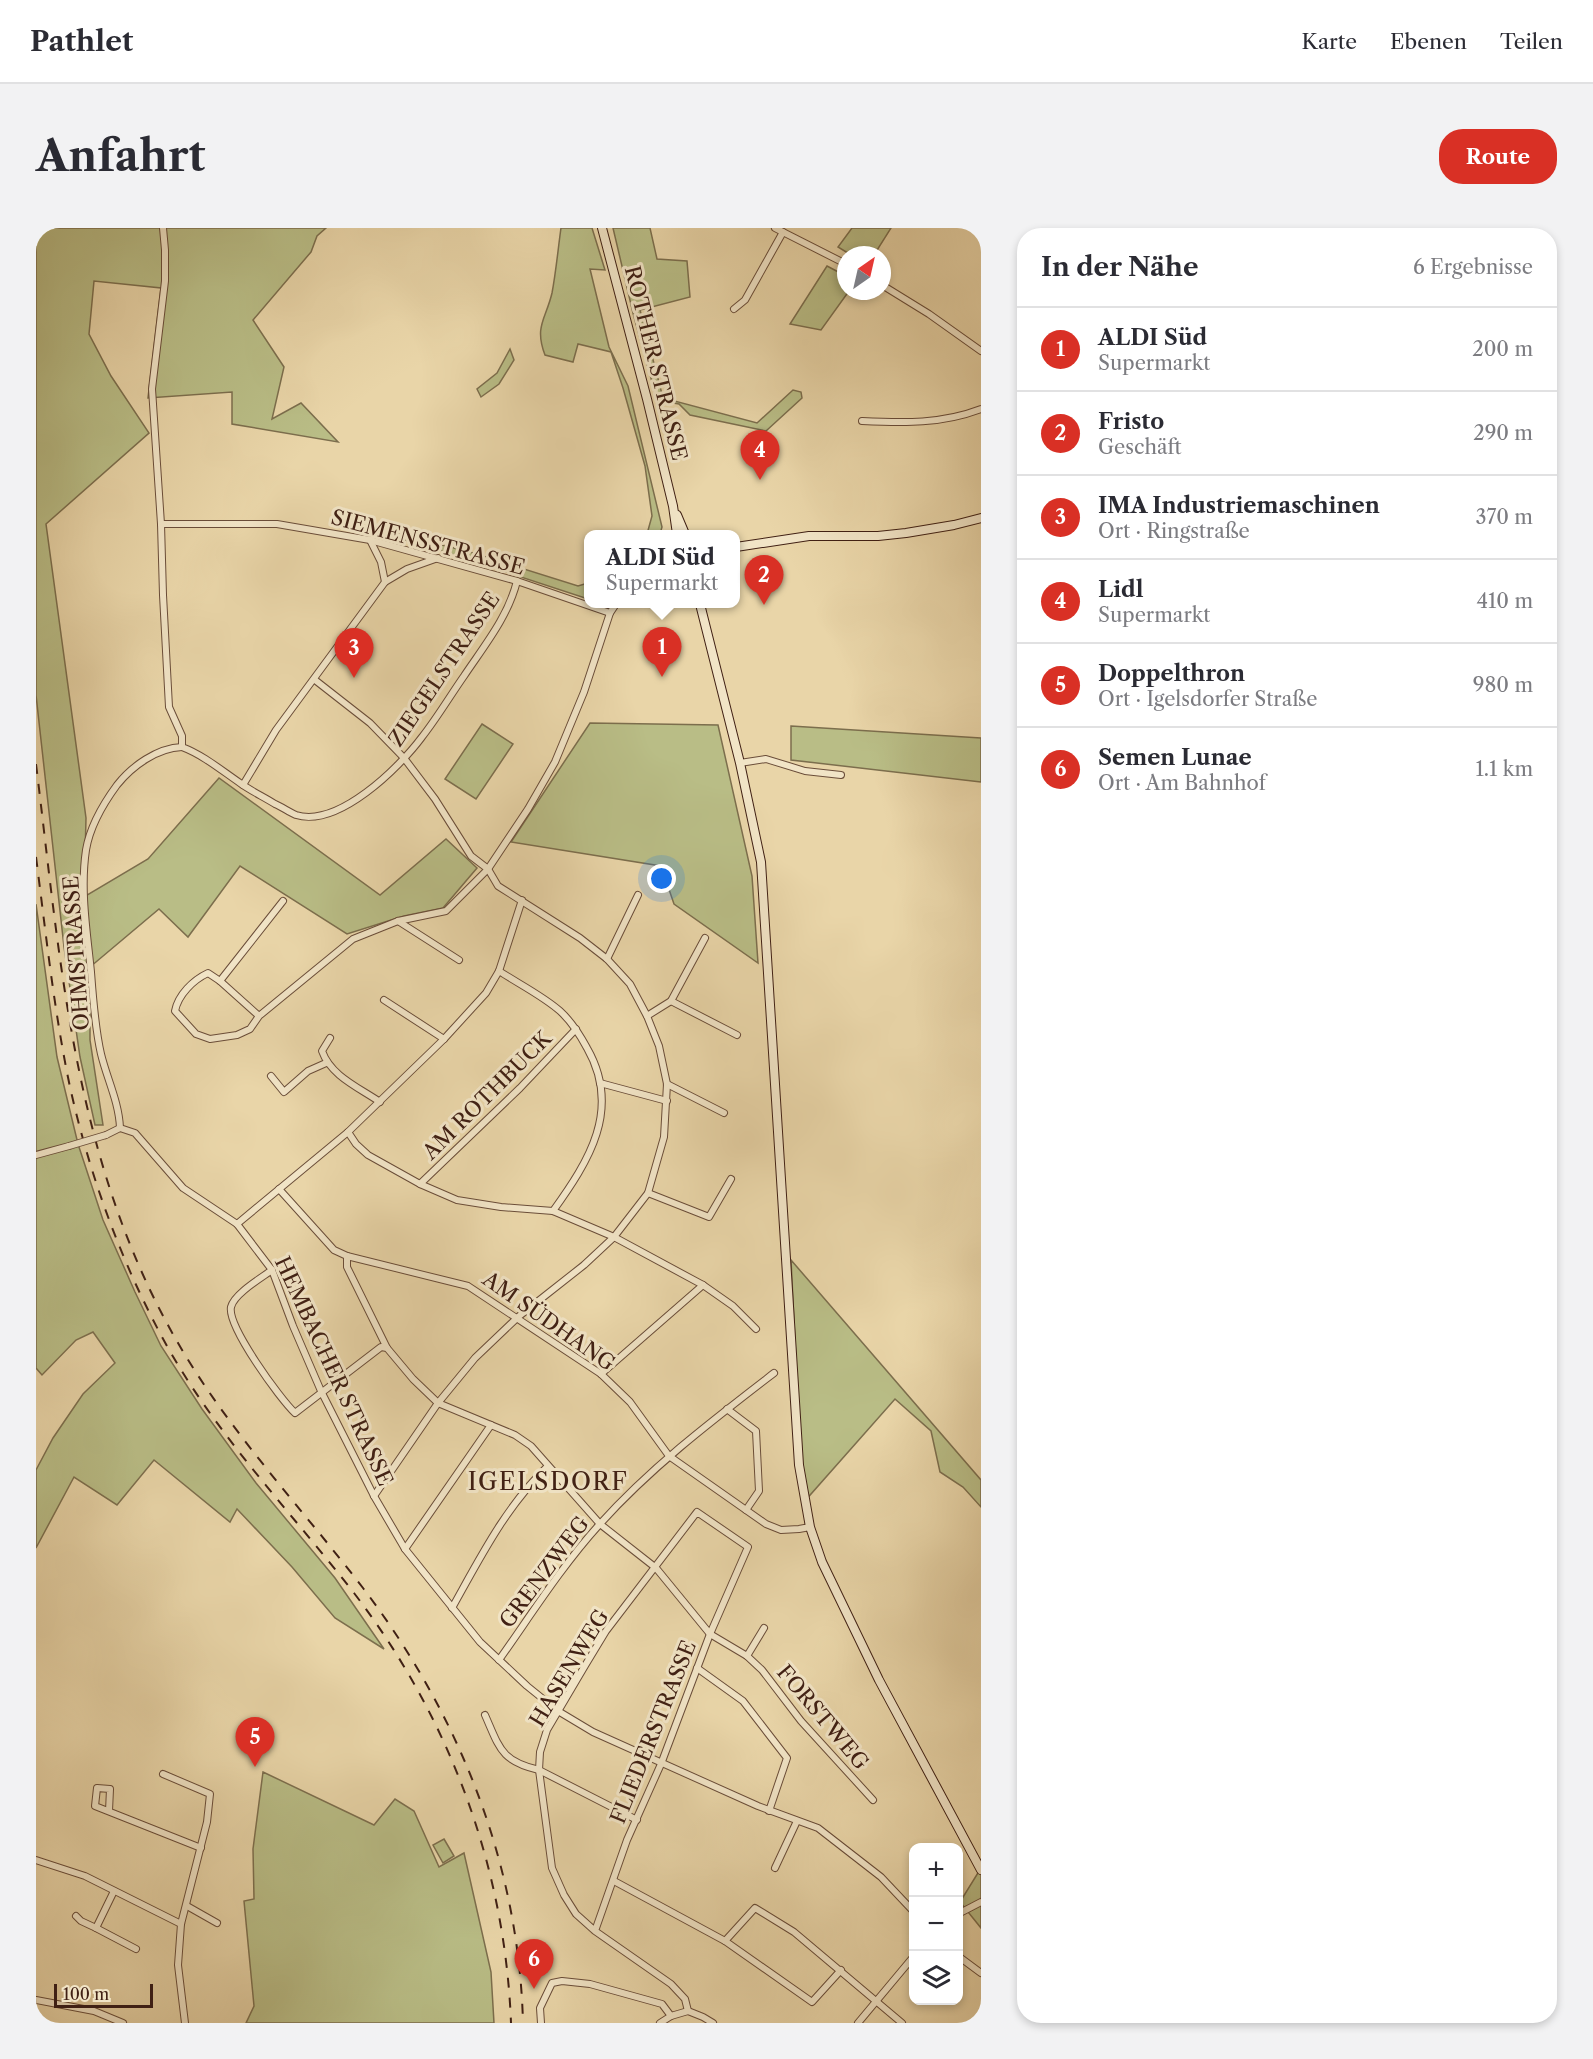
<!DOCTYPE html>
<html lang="de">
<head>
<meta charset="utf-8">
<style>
  body { margin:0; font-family:"Libre Caslon Text",serif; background:#f2f2f3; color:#2b2b33 }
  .controls { position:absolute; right:18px; bottom:18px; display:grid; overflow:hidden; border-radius:12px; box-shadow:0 3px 9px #0003 }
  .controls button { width:54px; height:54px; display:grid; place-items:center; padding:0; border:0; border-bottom:2px solid #e1e1e2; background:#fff; color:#2b2b33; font:30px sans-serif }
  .compass { position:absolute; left:801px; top:18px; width:54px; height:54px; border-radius:50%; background:#fff; box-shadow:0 3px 9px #0003; rotate:34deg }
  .scale { position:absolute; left:18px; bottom:15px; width:99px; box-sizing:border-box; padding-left:6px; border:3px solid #402014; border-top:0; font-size:16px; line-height:21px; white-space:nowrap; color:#402014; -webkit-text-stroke:4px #f1e4c6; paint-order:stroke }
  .you { position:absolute; left:626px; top:651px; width:21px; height:21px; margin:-15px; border:4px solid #fff; border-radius:50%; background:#1a73e8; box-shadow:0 0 0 9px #1a73e833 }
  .badge { display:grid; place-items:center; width:39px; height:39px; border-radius:50%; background:#d93025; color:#fff; font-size:20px; font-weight:700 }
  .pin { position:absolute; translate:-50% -50px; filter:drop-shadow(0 2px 3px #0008) }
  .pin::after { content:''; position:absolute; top:32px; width:21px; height:18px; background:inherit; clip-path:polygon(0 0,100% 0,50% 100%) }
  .popup { position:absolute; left:548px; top:302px; width:156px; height:78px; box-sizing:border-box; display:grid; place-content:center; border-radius:12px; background:#fff; filter:drop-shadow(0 2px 4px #0005); font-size:20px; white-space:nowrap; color:#7c7c81 }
  .popup b { font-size:22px; color:#2b2b33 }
  .popup::after { content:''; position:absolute; left:50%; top:100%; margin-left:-12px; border:12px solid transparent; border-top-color:#fff }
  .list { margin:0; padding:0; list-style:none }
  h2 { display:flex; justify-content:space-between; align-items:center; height:78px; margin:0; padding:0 24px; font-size:26px }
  h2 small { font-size:20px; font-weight:400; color:#7c7c81 }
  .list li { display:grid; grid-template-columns:39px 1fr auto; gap:18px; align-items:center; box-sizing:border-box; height:84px; padding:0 24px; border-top:2px solid #e1e1e2 }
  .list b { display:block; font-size:22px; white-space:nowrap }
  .list p { margin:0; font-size:20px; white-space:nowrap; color:#7c7c81 }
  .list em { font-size:20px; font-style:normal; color:#7c7c81 }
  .icon { flex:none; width:33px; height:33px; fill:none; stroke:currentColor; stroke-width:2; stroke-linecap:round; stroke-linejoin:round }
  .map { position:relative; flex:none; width:945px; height:1795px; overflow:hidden; border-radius:24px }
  header { display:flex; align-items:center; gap:36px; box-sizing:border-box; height:84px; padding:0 30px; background:#fff; border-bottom:2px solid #e1e1e2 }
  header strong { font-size:28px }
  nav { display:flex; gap:33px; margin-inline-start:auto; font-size:21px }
  .intro { display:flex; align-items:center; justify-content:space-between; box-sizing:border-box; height:144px; padding:0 36px }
  h1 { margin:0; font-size:42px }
  .button { padding:15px 27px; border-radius:24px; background:#d93025; color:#fff; font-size:21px; font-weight:700 }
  main { display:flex; gap:36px; padding:0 36px }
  aside { flex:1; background:#fff; border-radius:24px; box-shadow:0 3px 9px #0003 }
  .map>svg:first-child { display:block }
  .green { fill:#b9bd86; stroke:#7c6e4d; stroke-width:1.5 }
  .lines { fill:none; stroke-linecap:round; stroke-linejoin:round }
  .minor-casing { stroke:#6a4d39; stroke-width:8 }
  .secondary-casing { stroke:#402014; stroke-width:10 }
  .minor { stroke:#f1e4c6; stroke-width:6 }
  .secondary { stroke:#f1e4c6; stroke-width:8 }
  .rail { stroke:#402014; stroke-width:2; stroke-dasharray:10 10; stroke-linecap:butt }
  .minor-bridge-casing { stroke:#6a4d39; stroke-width:8; stroke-linecap:butt }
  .minor-bridge { stroke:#f1e4c6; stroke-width:6 }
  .labels { text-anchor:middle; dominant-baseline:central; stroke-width:6; stroke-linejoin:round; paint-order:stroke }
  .street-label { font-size:21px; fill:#402014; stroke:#f1e4c6 }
  .quarter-label { font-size:24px; letter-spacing:1.5px; fill:#402014; stroke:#f1e4c6 }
</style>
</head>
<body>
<header>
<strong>Pathlet</strong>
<nav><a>Karte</a><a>Ebenen</a><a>Teilen</a></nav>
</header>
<div class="intro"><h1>Anfahrt</h1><a class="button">Route</a></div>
<main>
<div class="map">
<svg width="945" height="1795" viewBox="0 0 945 1795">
  <rect width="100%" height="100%" fill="#e9d5a8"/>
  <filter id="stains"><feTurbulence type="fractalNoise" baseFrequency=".00333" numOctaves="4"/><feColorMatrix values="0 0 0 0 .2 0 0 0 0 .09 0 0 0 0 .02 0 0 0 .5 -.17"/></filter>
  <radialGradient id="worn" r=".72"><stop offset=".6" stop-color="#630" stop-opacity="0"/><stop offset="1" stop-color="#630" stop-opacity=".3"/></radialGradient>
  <!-- green -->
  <g class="green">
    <polygon points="0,0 290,0 281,8 275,24 217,92 248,139 236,191 265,175 302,214 196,196 196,164 112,170 125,60 58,53 53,106 75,148 113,205 10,296 50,590 48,669 112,631 183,550 344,667 410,611 441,640 407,680 368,688 311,706 204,638 152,709 123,681 54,739 54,812 67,897 59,897 44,829 28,719 0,467"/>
    <path d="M525 0H556L569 42 554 41 573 119 592 158 626 299 624 306H611L616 288 609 238 587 160 575 124 542 116 537 134 509 127C498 98 510 91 516 65 520 44 522 21 525 0Z"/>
    <polygon points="577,0 614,0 621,31 651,33 654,69 604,82 627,170 721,195 757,162 765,164 766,170 730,203 654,187 643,176 621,172 597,85"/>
    <polygon points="816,0 855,0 838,27 815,27 802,19"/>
    <polygon points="791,38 810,48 810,63 813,63 785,102 754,96"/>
    <polygon points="474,121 478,132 463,156 445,169 441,161 461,145"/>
    <polygon points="354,304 434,324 542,358 552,355 552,371 394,319 354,308"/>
    <polygon points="554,495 682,497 716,648 722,735 638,676 625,638 475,614"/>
    <polygon points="446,496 477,516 440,571 409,551"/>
    <polygon points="755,498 945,510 945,554 755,532"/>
    <polygon points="0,676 21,829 42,916 67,992 99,1064 125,1118 166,1181 220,1255 299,1350 348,1421 299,1390 256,1339 201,1281 194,1294 118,1232 81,1277 38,1249 0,1320 0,1242 17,1210 47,1166 79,1135 57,1104 40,1112 6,1147 0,1140"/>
    <polygon points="755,1032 945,1252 945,1279 927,1259 904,1244 895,1203 859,1171 767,1275"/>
    <polygon points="227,1544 338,1597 359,1571 378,1583 403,1639 428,1625 455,1744 458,1795 210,1795 218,1778 208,1673 218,1671 217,1621"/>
    <polygon points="408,1611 418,1628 407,1635 397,1617"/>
    <polygon points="945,1640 945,1700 924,1674"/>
  </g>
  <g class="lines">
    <!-- minor casing -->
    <g class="minor-casing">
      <g id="minor">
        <path d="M127 0 129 22V53L116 161 125 296 127 367 133 479 146 508V519C167 527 185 542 204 555 215 563 228 569 239 576 246 579 253 584 260 587 302 600 363 540 386 509 401 490 414 468 428 448 448 418 472 389 481 353"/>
        <polyline points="739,0 810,36"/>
        <polyline points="846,57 893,86 945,123"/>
        <polyline points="698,81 709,72 747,4"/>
        <path d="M826 193C868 195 906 196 945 181"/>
        <polyline points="125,296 241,296 334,312 481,353 574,385"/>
        <polyline points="349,354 371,341 402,330"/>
        <polyline points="279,452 334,495 368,530 399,571 435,628 452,641 462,658 544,710 571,731 594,756 611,788 623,818 631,856 628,909 612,965 578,1009 548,1037 482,1089 439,1130 402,1175 338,1268"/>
        <polyline points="704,535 730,531 769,543 805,547"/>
        <polyline points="207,557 240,502 349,354 345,334 334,312"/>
        <polyline points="362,693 423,732"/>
        <polyline points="571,731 602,667"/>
        <path d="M463 743C483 756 507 768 524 783 536 794 544 807 551 820 586 881 553 933 517 983"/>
        <polyline points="184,753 247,673"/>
        <polyline points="348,772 408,811"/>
        <polyline points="635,773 701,807"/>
        <path d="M223 788 184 753 172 745C157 752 142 767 139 783L160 806 174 811 201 807 214 801 223 788 317 711 362 693 410 683 452 641 492 581 519 534 548 464 574 385 580 376"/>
        <polyline points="611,788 635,773 669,710"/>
        <path d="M294 810 286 823C295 848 322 859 344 874"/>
        <polyline points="235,848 248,864 272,843 290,835"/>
        <polyline points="564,855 631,873"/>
        <polyline points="631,856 688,885"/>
        <path d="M84 900C83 874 71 851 65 826 59 800 57 771 55 744 51 704 44 662 50 622 54 598 67 576 81 557 96 538 121 520 146 519"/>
        <polyline points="312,904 320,916 332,927 384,956 421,972 465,979 517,983 578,1009 667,1057 697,1078 720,1101"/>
        <polyline points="70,907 84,900 99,905 147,960 201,996 312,904 408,811 450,765 463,743 486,672"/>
        <polyline points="0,927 33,918"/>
        <polyline points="384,956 484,860 540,801"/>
        <polyline points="243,961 298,1022 311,1028 432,1058 565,1146 594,1174 633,1228 710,1282 730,1296 745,1302 763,1301 774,1299"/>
        <polyline points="612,965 673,989 695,951"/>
        <polyline points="201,996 236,1042 257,1098 285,1163 338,1268 369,1321 444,1414 491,1458 522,1483 557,1504 722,1578 782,1600 845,1649 878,1684"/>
        <polyline points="311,1028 311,1039 351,1120"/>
        <path d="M236 1042C225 1050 198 1066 195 1079 191 1098 244 1171 259 1185L345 1119 351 1120 377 1151 402 1175 479 1207 495 1218 564 1296 620 1340 674 1406 711 1428 726 1442 765 1493 837 1572"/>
        <polyline points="565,1146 667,1057"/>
        <polyline points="691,1181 720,1203 723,1263 710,1282"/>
        <polyline points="369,1321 455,1197"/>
        <path d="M416 1380C444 1330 470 1278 512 1238"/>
        <polyline points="711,1428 728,1400"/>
        <path d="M463 1432C495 1387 525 1339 563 1297 615 1239 677 1192 738 1145"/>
        <polyline points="661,1440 707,1473 751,1530 733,1583"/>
        <path d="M449 1487C464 1521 465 1533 503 1542L601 1592"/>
        <polyline points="127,1546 174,1566 171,1594 145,1696 142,1737 149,1795"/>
        <polyline points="73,1583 74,1561 61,1560 59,1578 165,1620"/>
        <polyline points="0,1632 49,1648 145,1696"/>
        <polyline points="739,1640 761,1593"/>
        <polyline points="578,1653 689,1713 719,1680 758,1704 866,1795"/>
        <polyline points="78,1663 60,1700 100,1721"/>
        <polyline points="151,1678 181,1695"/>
        <polyline points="922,1686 945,1674"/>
        <polyline points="40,1688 45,1693 60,1700"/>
        <polyline points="559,1703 591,1612 625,1536 674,1406 712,1319 661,1284 570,1403 550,1436 511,1502 504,1524 503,1542 516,1640 528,1667 540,1686 559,1703 635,1756 649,1771 652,1783"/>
        <polyline points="689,1713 776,1774 805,1742"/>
        <polyline points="922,1728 945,1745"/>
        <polyline points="0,1772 58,1783 87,1795"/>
        <polyline points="652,1783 667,1789 677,1795"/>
        <polyline points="505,1795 504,1780 516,1755 526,1753 554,1756 626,1776 635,1788"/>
        <polyline points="624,1795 635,1788 652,1783"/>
        <polyline points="822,1795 878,1728"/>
      </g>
    </g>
    <!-- secondary casing -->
    <g class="secondary-casing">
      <g id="secondary">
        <polyline points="566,0 611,171 637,278 641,306"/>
        <polyline points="641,287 649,306"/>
        <polyline points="700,319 773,308 842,308 870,305 918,297 945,290"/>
        <polyline points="664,376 704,535 725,634 763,1237 774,1299 786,1334 843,1452 945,1642"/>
      </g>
    </g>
    <!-- minor -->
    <use href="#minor" class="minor"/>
    <!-- secondary -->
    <use href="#secondary" class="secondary"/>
    <!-- rail -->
    <g class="rail">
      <path d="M0 536C24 730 37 924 133 1099 185 1195 261 1274 327 1360 423 1486 483 1636 487 1795"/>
      <path d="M0 629C10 706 18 783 34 859 54 949 86 1037 131 1118 182 1209 255 1284 318 1365 413 1489 469 1638 475 1795"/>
    </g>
    <!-- minor-bridge casing -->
    <g class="minor-bridge-casing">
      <polyline id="minor-bridge" points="33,918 70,907"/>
    </g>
    <!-- minor-bridge -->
    <use href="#minor-bridge" class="minor-bridge"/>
  </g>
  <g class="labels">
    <!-- street labels -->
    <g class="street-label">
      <text transform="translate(620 135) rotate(76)">ROTHER STRASSE</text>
      <text transform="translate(392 314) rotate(15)">SIEMENSSTRASSE</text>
      <text transform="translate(408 441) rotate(-56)">ZIEGELSTRASSE</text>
      <text transform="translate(40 725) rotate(-94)">OHMSTRASSE</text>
      <text transform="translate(451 867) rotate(-45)">AM ROTHBUCK</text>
      <text transform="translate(513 1093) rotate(35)">AM SÜDHANG</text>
      <text transform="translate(298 1143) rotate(65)">HEMBACHER STRASSE</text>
      <text transform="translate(508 1344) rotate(-53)">GRENZWEG</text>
      <text transform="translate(533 1440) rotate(-59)">HASENWEG</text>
      <text transform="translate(787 1489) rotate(50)">FORSTWEG</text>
      <text transform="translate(617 1504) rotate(-68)">FLIEDERSTRASSE</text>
    </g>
    <!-- quarter labels -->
    <g class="quarter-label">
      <text x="512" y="1253">IGELSDORF</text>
    </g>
  </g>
  <rect width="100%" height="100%" filter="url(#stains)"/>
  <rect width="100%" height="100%" fill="url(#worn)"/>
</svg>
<div class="controls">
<button>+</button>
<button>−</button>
<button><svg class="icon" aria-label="layers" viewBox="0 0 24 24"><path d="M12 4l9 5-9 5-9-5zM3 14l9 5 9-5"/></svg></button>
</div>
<svg class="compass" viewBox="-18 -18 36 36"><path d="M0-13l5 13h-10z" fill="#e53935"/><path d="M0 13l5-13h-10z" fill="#7c7c81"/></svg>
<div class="scale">100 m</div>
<div class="you"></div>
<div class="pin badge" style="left:626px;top:449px">1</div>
<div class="popup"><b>ALDI Süd</b>Supermarkt</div>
<div class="pin badge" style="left:728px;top:377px">2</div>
<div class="pin badge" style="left:318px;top:450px">3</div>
<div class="pin badge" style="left:724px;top:252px">4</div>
<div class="pin badge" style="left:219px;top:1539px">5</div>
<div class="pin badge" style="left:498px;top:1761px">6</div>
</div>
<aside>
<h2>In der Nähe<small>6 Ergebnisse</small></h2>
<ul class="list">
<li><span class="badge">1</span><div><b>ALDI Süd</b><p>Supermarkt</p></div><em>200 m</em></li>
<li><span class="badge">2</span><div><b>Fristo</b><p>Geschäft</p></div><em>290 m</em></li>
<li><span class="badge">3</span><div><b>IMA Industriemaschinen</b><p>Ort · Ringstraße</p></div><em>370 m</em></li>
<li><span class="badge">4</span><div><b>Lidl</b><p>Supermarkt</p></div><em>410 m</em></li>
<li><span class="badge">5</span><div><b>Doppelthron</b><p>Ort · Igelsdorfer Straße</p></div><em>980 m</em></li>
<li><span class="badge">6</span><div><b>Semen Lunae</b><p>Ort · Am Bahnhof</p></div><em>1.1 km</em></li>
</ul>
</aside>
</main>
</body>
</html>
